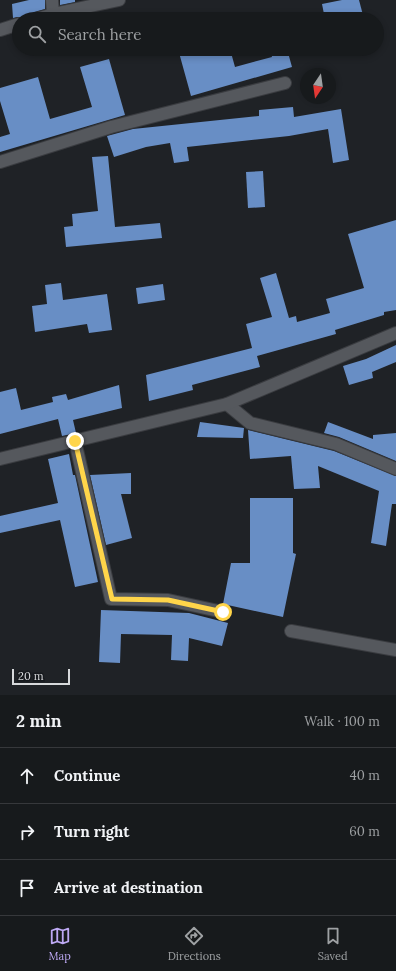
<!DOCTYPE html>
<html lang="en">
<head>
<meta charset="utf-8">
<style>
  body { margin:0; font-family:Lora,serif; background:#202325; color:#f1f3f6 }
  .compass { position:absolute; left:300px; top:68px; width:36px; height:36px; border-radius:50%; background:#171a1c; box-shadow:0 2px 6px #0003; rotate:193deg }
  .scale { position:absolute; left:12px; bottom:10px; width:58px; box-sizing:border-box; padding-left:4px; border:2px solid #d7d9db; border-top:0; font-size:11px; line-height:14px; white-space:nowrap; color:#d7d9db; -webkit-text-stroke:3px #16191d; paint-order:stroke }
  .stop { position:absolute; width:12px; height:12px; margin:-9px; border:3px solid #ffd54a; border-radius:50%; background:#fff }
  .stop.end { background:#ffd54a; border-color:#fff; box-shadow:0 1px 4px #0008 }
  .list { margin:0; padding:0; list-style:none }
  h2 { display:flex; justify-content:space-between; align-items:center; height:52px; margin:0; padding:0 16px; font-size:17px }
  h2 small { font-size:13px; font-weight:400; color:#9ea1a3 }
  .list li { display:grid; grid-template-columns:26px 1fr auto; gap:12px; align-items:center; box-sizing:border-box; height:56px; padding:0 16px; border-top:1px solid #36383b }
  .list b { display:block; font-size:15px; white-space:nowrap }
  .list em { font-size:13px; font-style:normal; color:#9ea1a3 }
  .icon { flex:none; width:22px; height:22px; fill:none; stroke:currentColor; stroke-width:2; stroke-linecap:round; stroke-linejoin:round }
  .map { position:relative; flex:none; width:396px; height:695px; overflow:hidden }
  .search { position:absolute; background:#171a1c; box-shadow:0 2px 6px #0003; left:12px; right:12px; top:12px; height:44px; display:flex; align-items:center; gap:10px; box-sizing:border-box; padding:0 14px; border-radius:22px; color:#9ea1a3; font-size:15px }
  .sheet { height:220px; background:#171a1c }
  nav { display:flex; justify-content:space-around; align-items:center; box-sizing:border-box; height:56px; border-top:1px solid #36383b; background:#171a1c; font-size:11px; color:#9ea1a3 }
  nav a { display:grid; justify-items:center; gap:2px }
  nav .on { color:#bea9f4 }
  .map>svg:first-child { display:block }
  .building { fill:#688ec5 }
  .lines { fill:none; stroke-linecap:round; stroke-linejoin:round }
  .minor-casing { stroke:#3a3c40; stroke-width:14 }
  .minor { stroke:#55585d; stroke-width:12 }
  .route { stroke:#ffd54a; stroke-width:5 }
</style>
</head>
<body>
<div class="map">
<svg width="396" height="695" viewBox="0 0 396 695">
  <rect width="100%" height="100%" fill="#1f2226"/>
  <!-- building -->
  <g class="building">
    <polygon points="29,0 45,0 45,9 34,12 30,17 24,18 17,17 13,18 12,4"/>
    <polygon points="60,0 75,0 75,2 60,5"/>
    <polygon points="342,0 359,0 364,19 325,19 322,4"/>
    <polygon points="178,49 230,49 235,67 272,57 270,49 287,49 292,67 191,96"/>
    <polygon points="109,59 125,115 0,152 0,137 10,134 0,101 0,88 38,77 50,119 92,107 80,67"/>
    <polygon points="293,107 294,117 341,109 349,160 333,163 328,129 289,136 187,147 189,161 174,163 170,143 146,147 114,157 107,136 133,129 259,116 259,110"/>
    <polygon points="108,156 115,227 160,223 162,238 66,247 64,227 73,226 72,214 98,211 92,157"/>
    <polygon points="263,171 265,207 248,208 246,172"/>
    <polygon points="396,220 396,310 384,312 384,315 335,330 336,334 257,356 260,367 192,385 193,390 149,401 146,375 252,348 246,324 272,317 260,278 276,273 289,318 296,316 297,322 330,313 326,299 364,288 348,234"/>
    <polygon points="61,283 63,300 107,294 112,330 89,333 87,324 35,332 32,306 47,304 45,285"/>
    <polygon points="163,284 165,300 138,304 136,288"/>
    <polygon points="396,345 396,362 372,372 373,378 349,385 343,366 366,359"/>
    <polygon points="119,385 122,408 73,420 76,433 62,436 58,419 0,434 0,392 16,388 21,410 53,402 52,397 66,394 68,400"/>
    <polygon points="200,422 244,428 243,438 197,437"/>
    <polygon points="328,422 373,439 373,435 396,433 396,461 339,437 324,433"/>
    <polygon points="248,430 334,451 396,476 396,504 392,504 386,546 371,543 379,491 318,466 320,488 294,489 291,456 250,459"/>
    <polygon points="69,454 73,475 75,475 98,582 75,587 60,520 0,533 0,516 58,503 48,459"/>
    <polygon points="131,473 131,494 121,494 132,538 106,545 90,475"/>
    <polygon points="250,498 293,498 293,553 296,554 283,617 223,604 231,563 250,563"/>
    <polygon points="101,610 189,613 228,623 222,646 189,638 188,661 171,660 172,635 121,634 120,663 99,662"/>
  </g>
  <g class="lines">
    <!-- minor casing -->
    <g class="minor-casing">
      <g id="minor">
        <polyline points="52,0 53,14"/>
        <polyline points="37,19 53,14 119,0"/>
        <polyline points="0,30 19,24"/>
        <polyline points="0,162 111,127 285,83"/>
        <polyline points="227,404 250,423 336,444 396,469"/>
        <polyline points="75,441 111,599 168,600 223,612"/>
        <polyline points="0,459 227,404 396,333"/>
        <polyline points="291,631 396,650"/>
      </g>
    </g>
    <!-- minor -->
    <use href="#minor" class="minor"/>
  </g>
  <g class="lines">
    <!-- route -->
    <polyline class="route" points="75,441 112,599 168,600 223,612"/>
  </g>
</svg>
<svg class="compass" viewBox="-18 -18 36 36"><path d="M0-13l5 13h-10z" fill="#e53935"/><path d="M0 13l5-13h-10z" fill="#9ea1a3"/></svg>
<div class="scale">20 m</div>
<div class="stop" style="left:223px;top:612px"></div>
<div class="stop end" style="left:75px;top:441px"></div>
<div class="search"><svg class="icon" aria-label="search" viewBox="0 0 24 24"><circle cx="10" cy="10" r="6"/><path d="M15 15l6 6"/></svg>Search here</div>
</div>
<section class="sheet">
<h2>2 min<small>Walk · 100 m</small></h2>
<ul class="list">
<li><svg class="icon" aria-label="ahead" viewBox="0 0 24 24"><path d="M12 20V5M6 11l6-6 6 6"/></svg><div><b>Continue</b></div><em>40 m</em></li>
<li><svg class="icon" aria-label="right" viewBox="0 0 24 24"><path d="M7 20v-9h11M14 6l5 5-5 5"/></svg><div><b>Turn right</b></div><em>60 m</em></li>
<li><svg class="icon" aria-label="arrive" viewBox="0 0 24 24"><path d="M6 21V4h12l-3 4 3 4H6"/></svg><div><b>Arrive at destination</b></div></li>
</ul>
</section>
<nav>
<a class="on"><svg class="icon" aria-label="map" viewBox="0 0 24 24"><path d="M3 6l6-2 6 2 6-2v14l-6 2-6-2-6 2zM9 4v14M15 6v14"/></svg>Map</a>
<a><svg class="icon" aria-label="directions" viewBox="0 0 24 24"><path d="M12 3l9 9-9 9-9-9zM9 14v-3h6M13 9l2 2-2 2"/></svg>Directions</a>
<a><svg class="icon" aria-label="saved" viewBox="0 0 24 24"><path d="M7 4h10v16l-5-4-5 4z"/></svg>Saved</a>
</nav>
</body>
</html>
